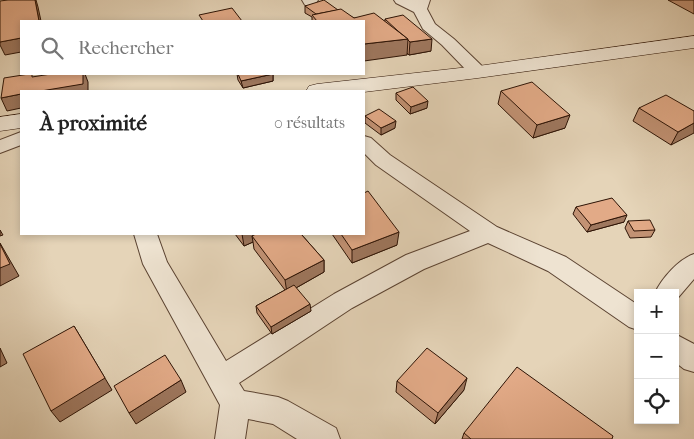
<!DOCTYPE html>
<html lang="fr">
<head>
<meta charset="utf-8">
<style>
  body { margin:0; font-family:"IM FELL French Canon",serif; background:#f6f6f6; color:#222 }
  .controls { position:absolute; right:15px; bottom:15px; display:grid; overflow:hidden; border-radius:0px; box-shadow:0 2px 8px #0003 }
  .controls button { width:45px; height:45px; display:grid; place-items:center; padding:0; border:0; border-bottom:1px solid #e0e0e0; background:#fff; color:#222; font:25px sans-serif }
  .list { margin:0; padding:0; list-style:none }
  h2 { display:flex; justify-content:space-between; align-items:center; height:65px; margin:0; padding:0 20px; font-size:21px }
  h2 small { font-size:16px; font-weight:400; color:#767676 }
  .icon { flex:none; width:28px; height:28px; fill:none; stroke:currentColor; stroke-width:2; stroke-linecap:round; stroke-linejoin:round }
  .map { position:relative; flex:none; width:694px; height:439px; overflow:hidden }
  .search { position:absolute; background:#fff; box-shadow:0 2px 8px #0003; left:20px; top:20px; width:345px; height:55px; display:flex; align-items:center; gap:12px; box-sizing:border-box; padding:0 18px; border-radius:0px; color:#767676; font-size:19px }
  .panel { position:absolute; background:#fff; box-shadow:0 2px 8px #0003; left:20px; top:90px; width:345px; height:145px; border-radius:0px }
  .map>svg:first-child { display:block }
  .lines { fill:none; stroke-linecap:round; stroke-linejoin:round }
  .street-casing { stroke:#5b4332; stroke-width:2 }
  .secondary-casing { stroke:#2d1305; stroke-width:1 }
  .street { fill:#eee3d1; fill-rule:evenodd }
  .secondary { fill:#eee3d1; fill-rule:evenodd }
  .wall { fill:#c29274; stroke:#2d1305 }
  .shaded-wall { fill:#9e775e; stroke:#2d1305 }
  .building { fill:#e2aa87; stroke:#2d1305 }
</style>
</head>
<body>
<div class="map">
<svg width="694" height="439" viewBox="0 0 694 439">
  <rect width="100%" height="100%" fill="#e5d4b8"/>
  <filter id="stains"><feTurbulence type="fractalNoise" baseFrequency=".004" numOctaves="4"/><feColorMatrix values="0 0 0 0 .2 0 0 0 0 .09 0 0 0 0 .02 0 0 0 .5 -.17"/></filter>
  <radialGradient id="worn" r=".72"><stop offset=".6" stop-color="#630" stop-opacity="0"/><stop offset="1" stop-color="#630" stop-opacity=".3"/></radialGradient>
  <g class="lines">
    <!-- street casing -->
    <g class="street-casing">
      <g id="street">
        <polygon points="302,0 318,0 315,5 305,5"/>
        <polygon points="394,0 430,0 427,9 435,24 454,39 484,68 487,72 484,76 478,77 472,76 442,45 423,29 414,12 396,3"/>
        <polygon points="21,132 21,145 0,153 0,140"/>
        <polygon points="364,136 371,138 390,155 497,227 566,257 638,305 638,330 629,327 548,271 488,243 424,269 352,308 239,383 244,391 278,397 288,401 336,428 340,439 297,439 273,424 248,419 245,439 215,439 220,405 143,264 134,234 157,234 167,262 226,361 334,294 406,255 470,231 376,165 364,153"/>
        <path d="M694 254V279L676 300 675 293H655C662 278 679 259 694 254Z"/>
        <polygon points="675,334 694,344 694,372 684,369 675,362"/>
      </g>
    </g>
    <!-- secondary casing -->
    <g class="secondary-casing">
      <g id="secondary">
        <polygon points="694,36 694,48 478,78 364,92 306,91 309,86 317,84 478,66"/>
        <polygon points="21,114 21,128 0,131 0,117"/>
      </g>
    </g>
    <!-- street -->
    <use href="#street" class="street"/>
    <!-- secondary -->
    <use href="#secondary" class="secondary"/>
  </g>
  <!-- wall -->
  <g class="wall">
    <polygon points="668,0 694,0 694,14"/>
    <polygon points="305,6 338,10 354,18 385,21 385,19 431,51 409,55 407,53 407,55 364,21 312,21 312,17 305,13"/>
    <polygon points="237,74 273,74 273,81 243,88 238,80"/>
    <polygon points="501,91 565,128 533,138 498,104"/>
    <polygon points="396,93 427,108 410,114 396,100"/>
    <polygon points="639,108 694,111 671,145 633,121"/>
    <polygon points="365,116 395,128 381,135 365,123"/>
    <polygon points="576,207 624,222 587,232 573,214"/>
    <polygon points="628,221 655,230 651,237 630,238 625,228"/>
    <polygon points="235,234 301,234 324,260 324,272 296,288 311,311 272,334 257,313 256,306 285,290 254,249 253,242 244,246"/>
    <polygon points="332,234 364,234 397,245 352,263"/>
    <polygon points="397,381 464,390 435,424 396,392"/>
    <polygon points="464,433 612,439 462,439"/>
  </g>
  <!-- shaded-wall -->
  <g class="shaded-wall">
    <polygon points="35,0 36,0 38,7 41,21 39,21"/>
    <polygon points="21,38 21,52 5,55 0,45 0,42"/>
    <polygon points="408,39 407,55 364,61 364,44"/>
    <polygon points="432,39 431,51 409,55 410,42"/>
    <polygon points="83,74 85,74 88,82 88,91 41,91"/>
    <polygon points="273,74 273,81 243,88 241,81"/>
    <polygon points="21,94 21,108 7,111 1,98"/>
    <polygon points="428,101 427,108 410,114 411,107"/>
    <polygon points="570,115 565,128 533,138 537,125"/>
    <polygon points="396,121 395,128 381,135 381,128"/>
    <polygon points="694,123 694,133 671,145 678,132"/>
    <polygon points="627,215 624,222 587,232 591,225"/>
    <polygon points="0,230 3,235 0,236"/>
    <polygon points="399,232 397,245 352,263 352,250"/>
    <polygon points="242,234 270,234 252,236 253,242 244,246"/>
    <polygon points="0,243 19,276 0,286"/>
    <polygon points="324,260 324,272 287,293 285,280"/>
    <polygon points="310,304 311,311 272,334 271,327"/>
    <polygon points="74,326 112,390 60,422 51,411"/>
    <polygon points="0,348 7,363 0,367"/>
    <polygon points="467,378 464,390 435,424 438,413"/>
    <polygon points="181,380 186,392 136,424 129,413"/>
  </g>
  <!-- building -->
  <g class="building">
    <polygon points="8,0 35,0 39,21 21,21 21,38 0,42 0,1"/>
    <polygon points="324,0 338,10 316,14 305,6"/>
    <polygon points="232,8 242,21 203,21 199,15"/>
    <polygon points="341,9 354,18 374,13 408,39 364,44 364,21 317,21 312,15"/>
    <polygon points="403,15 432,39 410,42 408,40 408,39 398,31 385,19"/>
    <polygon points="29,74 32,74 32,77 51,74 83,74 83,84 41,91 21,91 21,94 1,98 4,78"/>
    <polygon points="238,74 273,74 241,81"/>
    <polygon points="532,82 570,115 537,125 501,91"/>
    <polygon points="413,87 428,101 411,107 396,93"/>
    <polygon points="666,95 694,111 694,123 678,132 639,108"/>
    <polygon points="379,109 396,121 381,128 365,116"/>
    <polygon points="368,191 399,232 352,250 341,234 364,234 364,193"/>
    <polygon points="612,198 627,215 591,225 576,207"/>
    <polygon points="650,220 655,230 634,231 628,221"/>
    <polygon points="256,234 301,234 324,260 285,280 252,236"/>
    <polygon points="0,244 10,264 0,268"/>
    <polygon points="294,285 310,304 271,327 256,306"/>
    <polygon points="74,326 105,378 51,411 23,354"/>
    <polygon points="427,348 467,378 438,413 397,381"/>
    <polygon points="165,355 181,380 129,413 114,386"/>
    <polygon points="517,367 613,436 612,439 471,439 464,433"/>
  </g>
  <rect width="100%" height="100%" filter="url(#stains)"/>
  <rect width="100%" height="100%" fill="url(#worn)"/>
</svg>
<div class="controls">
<button>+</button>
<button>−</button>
<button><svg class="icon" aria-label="locate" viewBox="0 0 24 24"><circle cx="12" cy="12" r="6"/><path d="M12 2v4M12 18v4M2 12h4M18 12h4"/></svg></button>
</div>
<div class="search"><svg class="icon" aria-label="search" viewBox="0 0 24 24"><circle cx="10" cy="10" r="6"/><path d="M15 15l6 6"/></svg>Rechercher</div>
<section class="panel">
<h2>À proximité<small>0 résultats</small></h2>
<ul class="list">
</ul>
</section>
</div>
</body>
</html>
